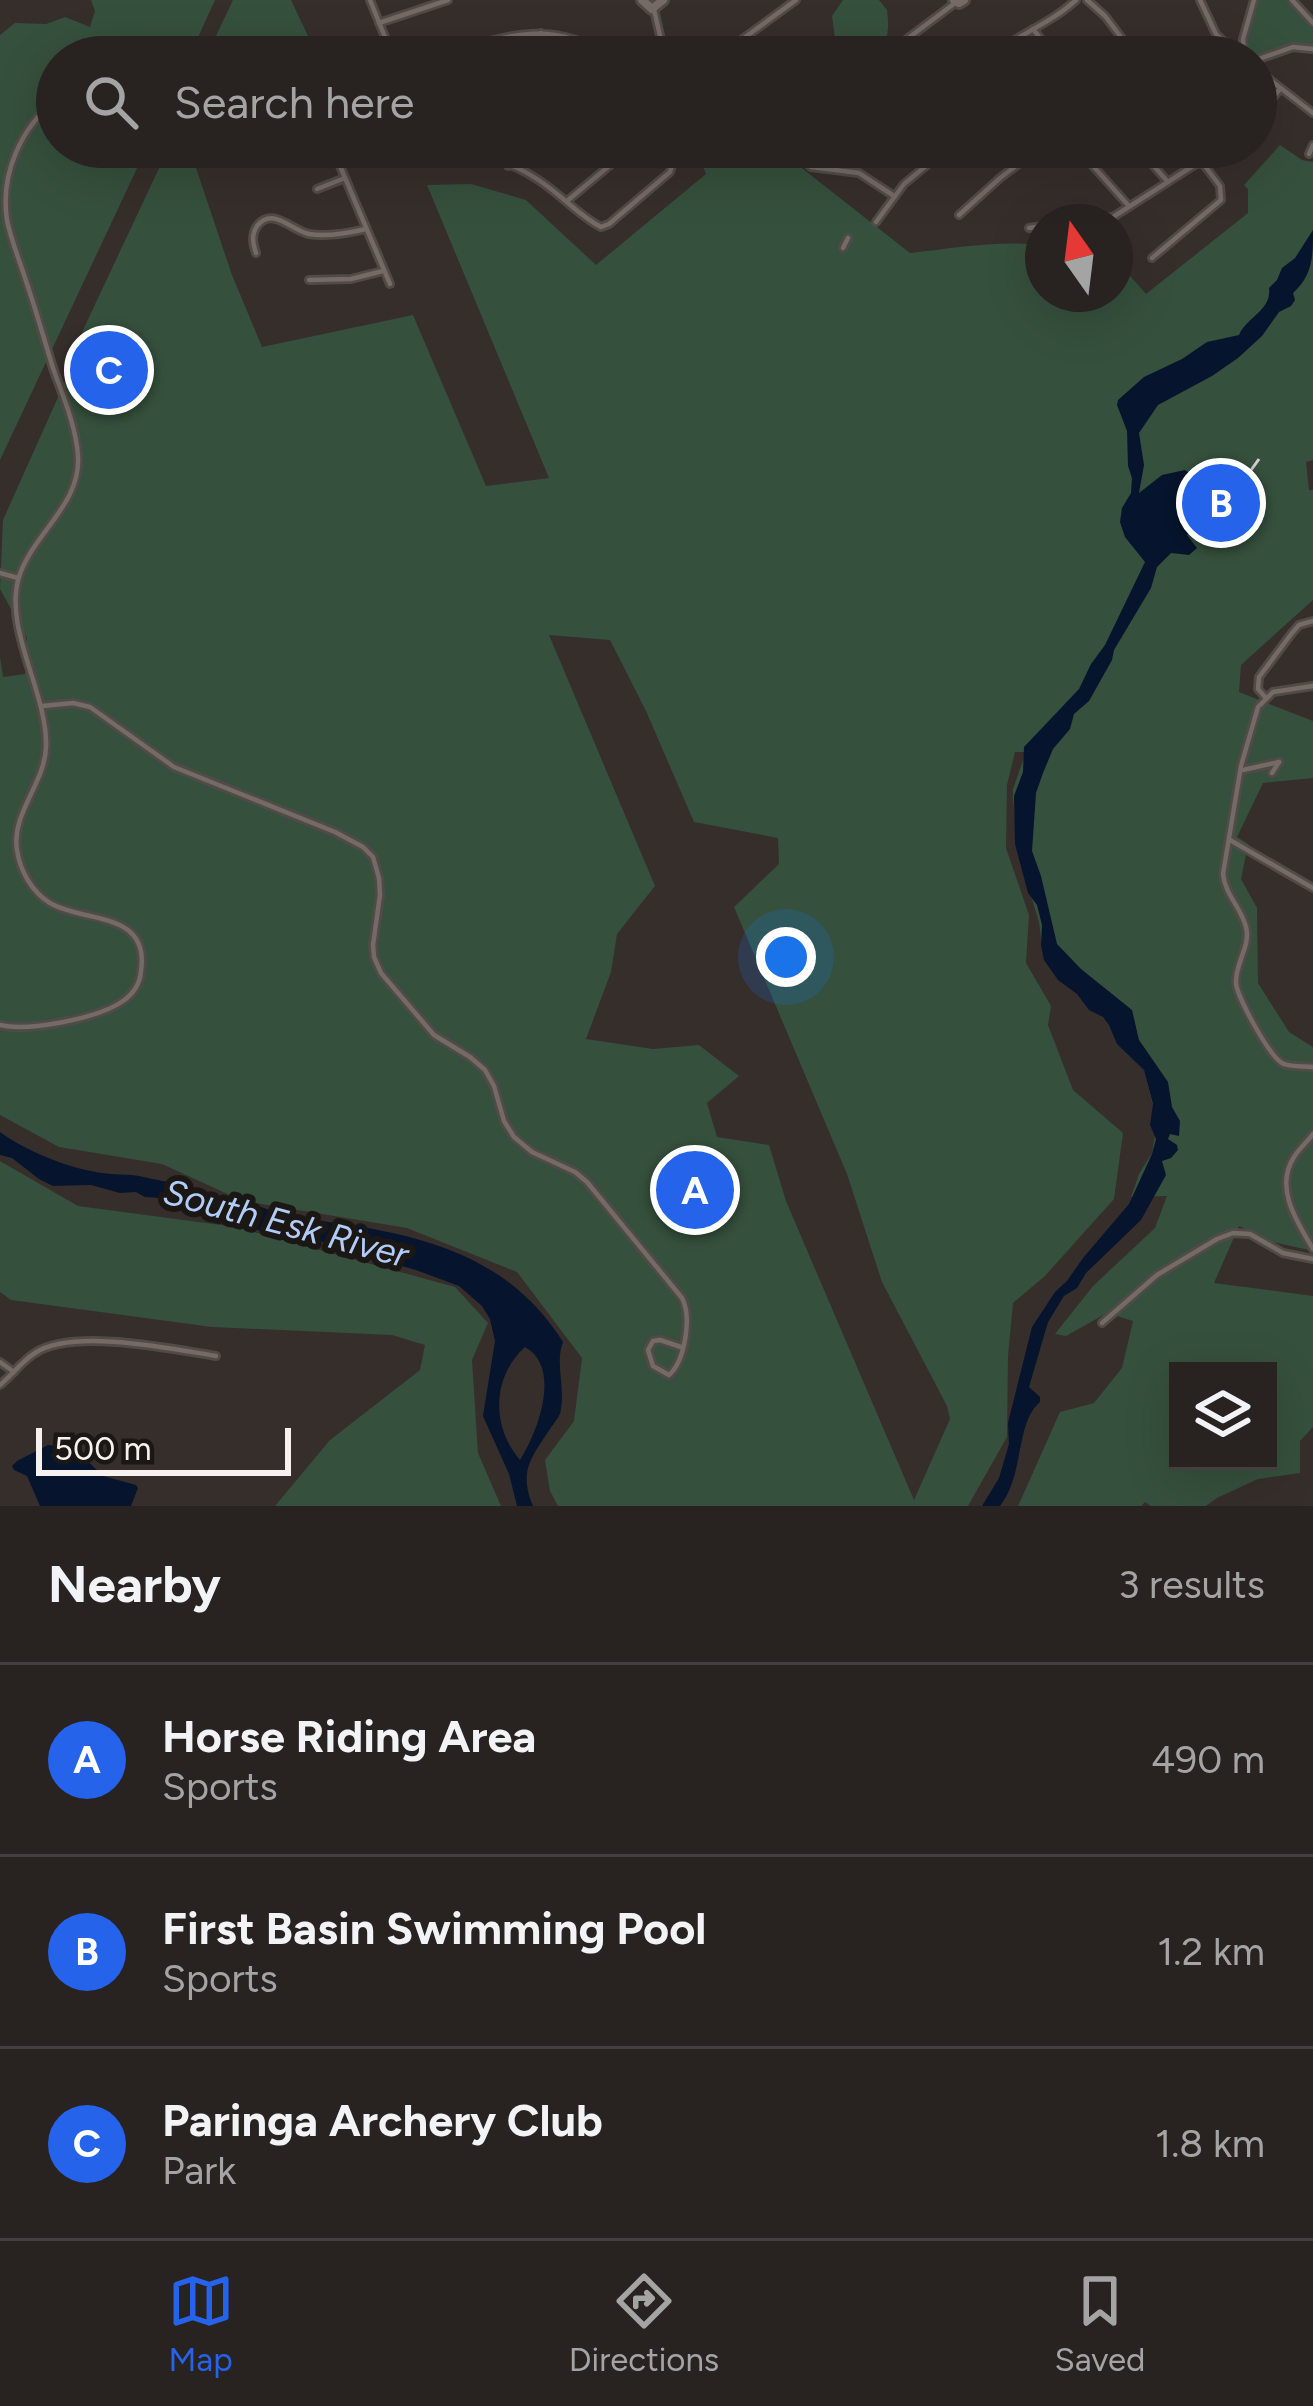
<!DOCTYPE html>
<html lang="en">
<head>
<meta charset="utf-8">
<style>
  body { margin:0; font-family:Figtree,sans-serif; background:#302a29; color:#f1f3f6 }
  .controls { position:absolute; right:36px; bottom:36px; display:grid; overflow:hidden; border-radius:0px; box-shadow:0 12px 48px #0002 }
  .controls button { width:108px; height:108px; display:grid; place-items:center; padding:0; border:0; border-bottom:3px solid #443f3e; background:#282220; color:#f1f3f6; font:60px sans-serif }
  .compass { position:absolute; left:1025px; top:204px; width:108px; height:108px; border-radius:50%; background:#282220; box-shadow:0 12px 48px #0002; rotate:346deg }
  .scale { position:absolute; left:36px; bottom:30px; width:255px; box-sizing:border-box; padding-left:12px; border:6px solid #f7f2f0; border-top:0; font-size:33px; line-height:42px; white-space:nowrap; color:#f7f2f0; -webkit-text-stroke:9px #1b1715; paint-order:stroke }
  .you { position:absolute; left:786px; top:957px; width:42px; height:42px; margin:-30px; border:9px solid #fff; border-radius:50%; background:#1a73e8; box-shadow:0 0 0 18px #1a73e833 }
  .badge { display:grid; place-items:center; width:78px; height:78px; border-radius:50%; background:#2563eb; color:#fff; font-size:39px; font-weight:700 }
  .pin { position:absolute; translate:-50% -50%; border:6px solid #fff; box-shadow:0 3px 12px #0006 }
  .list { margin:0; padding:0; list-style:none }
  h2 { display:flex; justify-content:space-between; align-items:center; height:156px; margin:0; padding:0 48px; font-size:51px }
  h2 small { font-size:39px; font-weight:400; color:#a5a4a5 }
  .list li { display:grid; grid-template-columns:78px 1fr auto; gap:36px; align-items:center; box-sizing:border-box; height:192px; padding:0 48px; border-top:3px solid #443f3e }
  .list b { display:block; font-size:45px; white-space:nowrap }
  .list p { margin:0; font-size:39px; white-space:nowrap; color:#a5a4a5 }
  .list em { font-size:39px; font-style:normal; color:#a5a4a5 }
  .icon { flex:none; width:66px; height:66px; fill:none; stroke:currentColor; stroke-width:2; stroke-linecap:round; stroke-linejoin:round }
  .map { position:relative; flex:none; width:1313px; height:1506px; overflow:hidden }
  .search { position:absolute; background:#282220; box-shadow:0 12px 48px #0002; left:36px; right:36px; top:36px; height:132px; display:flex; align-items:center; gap:30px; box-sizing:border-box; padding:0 42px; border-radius:66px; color:#a5a4a5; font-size:45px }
  .sheet { height:732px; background:#282220 }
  nav { display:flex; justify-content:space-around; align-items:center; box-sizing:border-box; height:168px; border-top:3px solid #443f3e; background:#282220; font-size:33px; color:#a5a4a5 }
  nav a { display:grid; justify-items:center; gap:6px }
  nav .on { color:#2563eb }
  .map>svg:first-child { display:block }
  .green { fill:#35503c; fill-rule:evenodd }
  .water { fill:#06152d; fill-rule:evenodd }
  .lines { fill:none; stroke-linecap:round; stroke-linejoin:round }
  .street-casing { stroke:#514b48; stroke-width:10 }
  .secondary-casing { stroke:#514b48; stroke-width:14 }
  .street { stroke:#746a66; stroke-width:4.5 }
  .secondary { stroke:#746a66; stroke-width:8 }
  .rail { stroke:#d4cfcd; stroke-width:3; stroke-dasharray:18 9; stroke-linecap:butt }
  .labels { text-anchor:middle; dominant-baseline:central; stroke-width:12; stroke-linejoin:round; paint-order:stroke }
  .water-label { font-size:36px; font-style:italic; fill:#b1cdf7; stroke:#1b1715 }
</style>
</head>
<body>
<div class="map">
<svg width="1313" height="1506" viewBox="0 0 1313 1506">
  <rect width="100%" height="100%" fill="#362e2b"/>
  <!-- green -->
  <g class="green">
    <polygon points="91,0 215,0 189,57 57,57 57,147 147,147 0,460 0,35 15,23 46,24 65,17 90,27 95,11"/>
    <polygon points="233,0 291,0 318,57 206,57"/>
    <path d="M843 0H879L887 10C892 48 880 57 844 57L836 46 832 16Z"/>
    <path d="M1256 0H1288L1313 26V46C1283 40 1271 59 1247 57L1245 41Z"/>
    <path d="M1280 145 1302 160 1313 162V460L1306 462 1309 490H1313V600L1241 665 1239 692 1313 721V778L1263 783 1237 837 1248 844 1241 879 1257 908 1258 983 1289 1032 1313 1047V1251L1273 1242 1239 1226 1214 1283 1313 1296V1427L1300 1441V1473L1258 1479 1217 1498 1206 1506H1151L1145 1502 1141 1506H1018L1060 1412 1094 1403 1122 1368 1133 1321 1107 1313 1066 1336 1055 1334 1093 1286 1155 1228 1167 1196 1131 1197 1139 1174 1152 1153 1155 1135V1114L1137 1040 1042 946 1039 922 1021 863 1013 799V789L1026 752H1015L1007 785 1006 848 1029 915 1026 963 1051 1006 1048 1025 1073 1090 1123 1133 1114 1199 1045 1276 1013 1303 1008 1356 1007 1437 968 1506H558L550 1491 545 1460 574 1421 582 1358 517 1272 407 1228 243 1201 162 1164 59 1147 0 1115V657L3 677 25 674 27 638 0 589 3 520 81 346 78 343 83 330 169 147H189L232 275 262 347 413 315 486 486 549 478 427 185 471 184 526 200 596 265 706 174 695 147H775L910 253C954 248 999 240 1043 245V294H1115V259L1146 294 1248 213V189L1244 185ZM549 635 610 640 646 711 694 822 778 838 779 864 734 907 847 1174 882 1282 947 1406 950 1419 914 1500 786 1201 769 1145 717 1137 707 1103 739 1076 699 1045 653 1049 586 1039 611 972 617 934 655 886ZM1178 1371H1268V1461H1178Z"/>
    <polygon points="0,1161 78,1206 236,1227 455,1287 488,1323 472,1360 478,1453 501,1506 275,1506 330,1440 420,1370 425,1345 392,1335 212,1327 11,1300 0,1292"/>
  </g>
  <!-- water -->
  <g class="water">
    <path d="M1313 230C1313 256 1313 275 1293 293L1295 300 1291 306 1279 312 1262 336 1238 358 1212 376 1158 405 1139 433 1144 465 1139 493 1162 475 1185 470 1195 477 1205 515 1187 535 1197 548 1189 555 1171 553 1157 567 1151 588 1114 650 1112 660 1089 701 1074 714 1070 729 1053 749 1043 773 1036 793 1032 851 1041 876 1057 944 1081 969 1132 1010 1139 1040 1168 1082 1172 1107 1180 1121 1179 1136 1170 1134 1168 1139 1177 1145 1178 1150 1171 1158 1162 1161 1166 1175 1141 1220 1086 1273 1077 1288 1064 1296 1048 1322 1029 1387 1040 1397V1402C1015 1423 1025 1474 1000 1506H982L999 1478 1009 1444 1008 1423 1032 1327 1055 1292 1067 1281 1083 1258 1129 1204 1152 1154 1156 1139 1150 1125 1153 1104 1144 1070 1117 1044 1109 1025 1103 1017 1089 1010 1077 994 1058 980 1044 960 1041 945 1042 925 1037 905 1028 893 1015 844 1014 796 1023 772 1024 747 1079 689 1091 664 1105 645 1145 562 1125 537 1120 522 1122 508 1131 493 1132 478 1128 466 1127 431 1117 405 1118 400 1144 377 1182 359 1207 342 1239 335C1247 317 1272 310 1269 288L1277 280 1282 268 1295 258Z"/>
    <path d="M0 1132C29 1153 75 1171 111 1174 121 1175 129 1174 139 1176 156 1180 176 1183 193 1189 204 1192 216 1202 226 1203 232 1204 239 1201 245 1202 265 1208 286 1216 307 1219 408 1232 505 1249 563 1342 555 1361 565 1388 561 1409 560 1417 556 1420 552 1426 532 1457 518 1470 533 1506H517L509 1474 483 1416 495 1341 490 1319 482 1306 459 1286 416 1270 334 1247 311 1237 275 1235 244 1226 206 1211 187 1200 145 1197 136 1192 120 1193 91 1185 53 1186 39 1179 12 1158 0 1155ZM525 1347C562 1367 538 1432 520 1460 491 1426 492 1377 525 1347Z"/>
    <polygon points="48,1445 74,1448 103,1476 136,1485 138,1488 131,1506 40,1506 27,1476 14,1470 12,1466 17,1461"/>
  </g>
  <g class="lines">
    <!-- street casing -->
    <g class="street-casing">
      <g id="street">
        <polyline points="370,0 393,57"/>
        <polyline points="1087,0 1105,16 1136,57"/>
        <polyline points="1200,0 1216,34 1240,57"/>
        <polyline points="1292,0 1313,23"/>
        <polyline points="654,10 665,57"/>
        <polyline points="379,23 448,0"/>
        <polyline points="1033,29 1055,57"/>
        <path d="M438 57C498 38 551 16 608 57"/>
        <polyline points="540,57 541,33"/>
        <polyline points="718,57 796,0"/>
        <polyline points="883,57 955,3"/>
        <path d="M989 57C1017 35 1050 24 1076 0"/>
        <polyline points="1244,57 1243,39 1254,0"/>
        <polyline points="1256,60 1293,47 1313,49"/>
        <polyline points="1256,69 1313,113"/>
        <polyline points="1256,118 1280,89"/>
        <polyline points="332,147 390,284"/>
        <path d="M433 147 439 159C473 145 519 165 547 186 565 199 581 217 601 227L609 224 670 172 674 159 670 147"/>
        <polyline points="787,147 811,167 859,173 894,196"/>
        <polyline points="1076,147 1128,205"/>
        <polyline points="1137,147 1167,181"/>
        <polyline points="1309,154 1313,145"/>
        <polyline points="508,166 516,147"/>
        <polyline points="317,189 345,178"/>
        <polyline points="567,201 632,147"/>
        <polyline points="959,215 1000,178 1041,147"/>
        <polyline points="876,222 904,184 949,147"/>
        <polyline points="1066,222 1113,217 1196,164 1219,161 1231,147"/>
        <polyline points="1029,228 1043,226"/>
        <polyline points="843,248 848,238"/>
        <path d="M256 253C253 244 251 235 257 226 273 206 292 231 309 234 326 237 349 233 366 229"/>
        <polyline points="1152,258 1221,200 1220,186 1202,162"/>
        <polyline points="309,280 351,279 383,271"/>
        <polyline points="0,573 18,578"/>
        <path d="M1313 686 1273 692 1258 707 1241 766 1223 874C1225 895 1241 907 1246 927 1251 946 1235 963 1236 983 1237 997 1271 1060 1284 1064 1292 1067 1304 1066 1313 1067"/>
        <polyline points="1265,697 1258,689 1259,677 1292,633 1299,625 1313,621"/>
        <path d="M42 706 73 703 90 707 174 767 335 832 363 847 373 857 379 878 380 895 373 945 374 957 381 973 434 1035 470 1057 485 1070 494 1086 504 1121 514 1137 532 1152 575 1172 587 1182 682 1298C692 1317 685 1361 669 1375L653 1366 648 1350 653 1341 660 1340 681 1347"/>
        <polyline points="1243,770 1279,762"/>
        <polyline points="1272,773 1279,762"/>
        <polyline points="1230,840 1313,888"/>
        <path d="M0 1025C29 1032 99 1018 123 1001 133 994 140 983 141 971 150 910 83 923 50 903 32 892 20 871 17 850 11 814 45 783 46 747 48 693 3 629 19 577 33 533 81 505 78 456 76 426 63 396 53 368 44 339 36 310 26 281 20 261 11 241 7 220 0 174 21 127 57 99"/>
        <path d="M1313 1134C1307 1142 1299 1149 1294 1157 1274 1188 1297 1222 1313 1249"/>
        <polyline points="1102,1323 1157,1275 1217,1239 1233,1233 1250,1234 1283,1253 1313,1259"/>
        <polyline points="0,1362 14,1372"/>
        <path d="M0 1385C12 1375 22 1361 35 1353 73 1328 173 1349 216 1356"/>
      </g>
    </g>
    <!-- secondary casing -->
    <g class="secondary-casing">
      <g id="secondary">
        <polyline points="642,0 652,9 663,0"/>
        <polyline points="954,0 959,3 964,0"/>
      </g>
    </g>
    <!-- street -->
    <use href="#street" class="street"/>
    <!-- secondary -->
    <use href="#secondary" class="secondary"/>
    <!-- rail -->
    <polyline class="rail" points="1249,473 1259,459"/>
  </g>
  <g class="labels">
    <!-- water labels -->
    <g class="water-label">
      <text transform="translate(286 1223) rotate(15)">South Esk River</text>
    </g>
  </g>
</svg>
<div class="controls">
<button><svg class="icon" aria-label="layers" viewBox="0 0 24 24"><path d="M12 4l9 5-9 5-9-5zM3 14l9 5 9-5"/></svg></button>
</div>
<svg class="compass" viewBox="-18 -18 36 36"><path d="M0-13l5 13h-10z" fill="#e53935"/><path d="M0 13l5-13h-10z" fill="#a5a4a5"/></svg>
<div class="scale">500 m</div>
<div class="you"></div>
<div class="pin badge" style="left:695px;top:1190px">A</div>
<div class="pin badge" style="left:1221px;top:503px">B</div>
<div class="pin badge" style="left:109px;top:370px">C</div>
<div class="search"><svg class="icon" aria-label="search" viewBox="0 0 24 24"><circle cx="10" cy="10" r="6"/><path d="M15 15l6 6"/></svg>Search here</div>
</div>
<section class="sheet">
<h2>Nearby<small>3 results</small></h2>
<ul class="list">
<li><span class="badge">A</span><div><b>Horse Riding Area</b><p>Sports</p></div><em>490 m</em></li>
<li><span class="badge">B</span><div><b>First Basin Swimming Pool</b><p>Sports</p></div><em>1.2 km</em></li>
<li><span class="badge">C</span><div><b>Paringa Archery Club</b><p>Park</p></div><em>1.8 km</em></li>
</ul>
</section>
<nav>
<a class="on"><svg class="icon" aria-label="map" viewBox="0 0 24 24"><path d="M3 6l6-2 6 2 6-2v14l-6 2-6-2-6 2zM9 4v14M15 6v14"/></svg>Map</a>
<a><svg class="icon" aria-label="directions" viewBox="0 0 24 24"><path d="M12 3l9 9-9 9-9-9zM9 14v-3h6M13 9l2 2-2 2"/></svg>Directions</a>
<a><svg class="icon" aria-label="saved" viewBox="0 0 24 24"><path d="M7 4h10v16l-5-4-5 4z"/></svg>Saved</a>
</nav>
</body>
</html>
